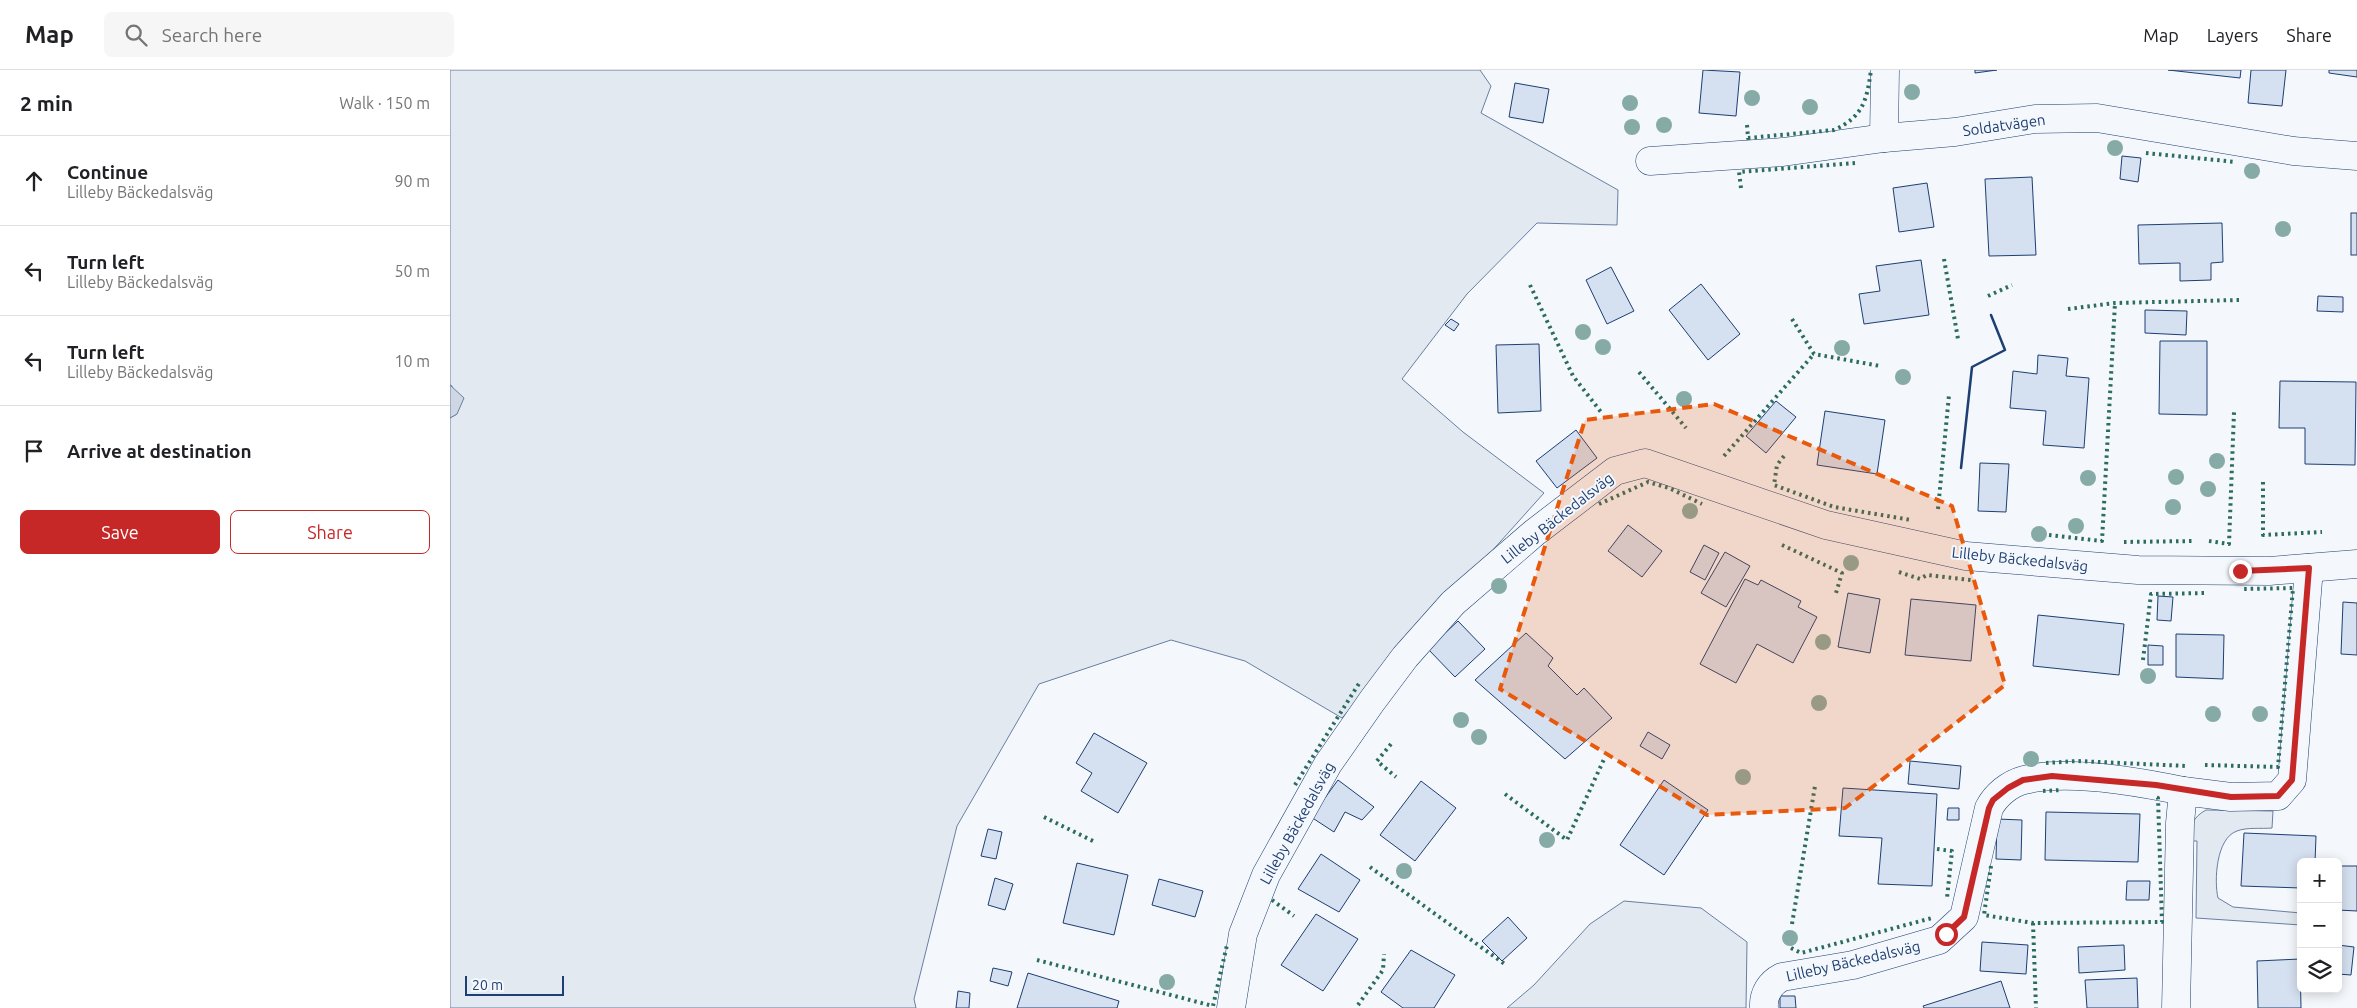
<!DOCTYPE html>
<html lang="en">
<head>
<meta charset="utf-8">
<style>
  body { margin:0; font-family:Ubuntu,sans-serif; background:#f6f6f6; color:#202124 }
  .controls { position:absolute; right:15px; bottom:15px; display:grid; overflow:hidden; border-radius:8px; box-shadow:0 2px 12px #0003 }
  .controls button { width:45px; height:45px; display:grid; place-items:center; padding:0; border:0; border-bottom:1px solid #e0e0e0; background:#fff; color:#202124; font:25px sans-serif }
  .scale { position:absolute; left:15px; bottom:12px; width:99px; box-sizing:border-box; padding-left:5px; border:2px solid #1d3f73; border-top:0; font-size:14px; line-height:18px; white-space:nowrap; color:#1d3f73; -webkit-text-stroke:4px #f4f7fb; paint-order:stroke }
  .stop { position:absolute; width:15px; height:15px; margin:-11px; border:4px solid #c62828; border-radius:50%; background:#fff }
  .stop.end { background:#c62828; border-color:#fff; box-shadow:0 1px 5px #0008 }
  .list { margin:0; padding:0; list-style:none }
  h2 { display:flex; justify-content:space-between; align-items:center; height:65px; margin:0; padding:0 20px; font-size:21px }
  h2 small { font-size:16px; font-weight:400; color:#757577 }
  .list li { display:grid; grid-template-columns:32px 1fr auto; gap:15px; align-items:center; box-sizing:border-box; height:90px; padding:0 20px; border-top:1px solid #e0e0e0 }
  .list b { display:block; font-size:19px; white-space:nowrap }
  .list p { margin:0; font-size:16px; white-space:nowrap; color:#757577 }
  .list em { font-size:16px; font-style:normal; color:#757577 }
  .actions { display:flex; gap:10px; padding:15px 20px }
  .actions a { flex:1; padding:11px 0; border:1px solid #c62828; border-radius:8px; text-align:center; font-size:18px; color:#c62828 }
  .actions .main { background:#c62828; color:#fff }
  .icon { flex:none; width:28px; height:28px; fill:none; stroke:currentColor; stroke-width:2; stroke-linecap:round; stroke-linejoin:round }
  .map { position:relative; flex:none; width:1907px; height:938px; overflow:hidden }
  header { display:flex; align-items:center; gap:30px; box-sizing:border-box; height:70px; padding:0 25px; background:#fff; border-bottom:1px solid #e0e0e0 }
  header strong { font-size:24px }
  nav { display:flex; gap:28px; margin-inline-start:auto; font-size:18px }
  .search { width:350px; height:45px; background:#f6f6f6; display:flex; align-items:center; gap:12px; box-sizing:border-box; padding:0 18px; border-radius:8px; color:#757577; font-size:19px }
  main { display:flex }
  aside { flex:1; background:#fff }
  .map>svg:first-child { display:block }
  .green { fill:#e3e9f0; stroke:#687fa3 }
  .water { fill:#cfd7e4; stroke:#687fa3 }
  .building { fill:#d5e0f0; stroke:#1d3f73 }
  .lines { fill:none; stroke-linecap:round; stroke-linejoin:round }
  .minor-casing { stroke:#1d3f73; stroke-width:29 }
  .minor { stroke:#f4f7fb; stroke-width:28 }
  .hedge { stroke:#2c6c60; stroke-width:4; stroke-dasharray:2.5 4; stroke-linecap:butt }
  .wall { stroke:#1d3f73; stroke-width:2.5 }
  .tree { fill:#86aba6 }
  .route { stroke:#c62828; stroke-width:6 }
  .marked { fill:#e8590c; fill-opacity:0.2; stroke:#e8590c; stroke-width:4; stroke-dasharray:10 6; stroke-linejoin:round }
  .labels { text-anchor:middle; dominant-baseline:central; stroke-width:4; stroke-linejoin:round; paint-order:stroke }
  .street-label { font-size:15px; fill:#1d3f73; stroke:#f4f7fb }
</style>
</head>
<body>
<header>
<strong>Map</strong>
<div class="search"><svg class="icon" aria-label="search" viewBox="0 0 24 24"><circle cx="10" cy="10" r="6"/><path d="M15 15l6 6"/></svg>Search here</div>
<nav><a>Map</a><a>Layers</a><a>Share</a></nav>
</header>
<main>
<aside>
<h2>2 min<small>Walk · 150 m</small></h2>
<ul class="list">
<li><svg class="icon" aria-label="ahead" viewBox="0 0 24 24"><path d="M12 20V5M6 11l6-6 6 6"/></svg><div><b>Continue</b><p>Lilleby Bäckedalsväg</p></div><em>90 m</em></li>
<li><svg class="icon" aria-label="left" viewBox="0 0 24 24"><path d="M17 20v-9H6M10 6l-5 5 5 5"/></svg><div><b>Turn left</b><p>Lilleby Bäckedalsväg</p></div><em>50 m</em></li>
<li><svg class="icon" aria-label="left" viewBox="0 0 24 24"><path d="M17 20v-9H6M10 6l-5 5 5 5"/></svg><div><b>Turn left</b><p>Lilleby Bäckedalsväg</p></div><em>10 m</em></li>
<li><svg class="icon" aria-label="arrive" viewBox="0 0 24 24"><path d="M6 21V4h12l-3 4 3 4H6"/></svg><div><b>Arrive at destination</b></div></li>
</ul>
<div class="actions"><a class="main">Save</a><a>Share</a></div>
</aside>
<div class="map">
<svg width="1907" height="938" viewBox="0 0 1907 938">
  <rect width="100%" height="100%" fill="#f4f7fb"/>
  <!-- green -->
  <g class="green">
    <polygon points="0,0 1030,0 1041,16 1031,43 1168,120 1167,155 1087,153 1017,224 952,309 1013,362 1094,423 892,648 795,591 721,570 589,614 507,756 464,929 466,938 0,938 0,348 7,344 2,316 0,315"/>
    <path d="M1756 740 1823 741 1822 758C1811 759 1797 757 1787 761 1766 768 1764 811 1768 828L1783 837 1851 843V855L1746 848 1747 771H1738C1740 756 1743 747 1756 740Z"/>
    <polygon points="1174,831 1251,838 1297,872 1296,938 1057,938 1084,915 1140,854"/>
  </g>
  <!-- water -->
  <polygon class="water" points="0,315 14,328 7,344 0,348"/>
  <!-- building -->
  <g class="building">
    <polygon points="1253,0 1290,2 1286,46 1249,43"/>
    <polygon points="1525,0 1547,0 1525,3"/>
    <polygon points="1718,0 1791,0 1790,8"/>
    <polygon points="1801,0 1836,0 1832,36 1798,33"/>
    <polygon points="1879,0 1907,0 1907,7 1879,3"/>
    <polygon points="1065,13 1099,19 1093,53 1059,47"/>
    <polygon points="1672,86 1691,88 1688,112 1670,109"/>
    <polygon points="1582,107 1586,185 1539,186 1535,109"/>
    <polygon points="1477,113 1484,157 1449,162 1443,118"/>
    <rect x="1901" y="143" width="6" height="42"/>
    <polygon points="1772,153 1773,192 1761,193 1761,210 1730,211 1730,193 1689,194 1688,155"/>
    <polygon points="1471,190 1479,245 1414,254 1409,224 1430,221 1426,196"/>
    <polygon points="1161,197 1184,241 1157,254 1136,210"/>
    <polygon points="1251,214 1290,264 1258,290 1219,240"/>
    <polygon points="1868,226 1893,227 1893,242 1867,241"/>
    <polygon points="1695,240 1737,241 1736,265 1695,263"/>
    <polygon points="1001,249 1009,254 1004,261 995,255"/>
    <polygon points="1710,271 1757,271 1757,345 1709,344"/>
    <polygon points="1089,274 1091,341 1048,343 1046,275"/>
    <polygon points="1588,285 1618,288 1616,306 1639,308 1634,378 1593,375 1596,341 1560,338 1563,301 1587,304"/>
    <polygon points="1830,311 1906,312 1905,395 1855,394 1855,358 1829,358"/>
    <polygon points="1326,331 1346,347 1316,383 1296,366"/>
    <polygon points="1375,341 1435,350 1427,404 1367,395"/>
    <polygon points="1126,360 1147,388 1107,418 1086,391"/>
    <polygon points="1530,393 1559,394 1556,442 1528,441"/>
    <polygon points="1178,455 1212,481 1192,507 1158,481"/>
    <polygon points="1254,475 1269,483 1255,510 1240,502"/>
    <polygon points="1275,482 1300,496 1276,537 1251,523"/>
    <polygon points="1295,509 1308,515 1311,510 1351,531 1348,537 1367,547 1343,593 1307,574 1286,613 1250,594"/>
    <polygon points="1398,523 1430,529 1420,583 1388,577"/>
    <polygon points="1708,526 1723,527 1721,551 1707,550"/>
    <polygon points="1461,529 1526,535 1521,591 1455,585"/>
    <polygon points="1893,532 1907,533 1907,585 1891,584"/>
    <polygon points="1588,545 1674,554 1669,605 1583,596"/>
    <polygon points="1008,551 1035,579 1005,607 978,579"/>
    <polygon points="1076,563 1103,588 1098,596 1127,625 1134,618 1162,648 1115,689 1025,610"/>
    <polygon points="1726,564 1774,565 1773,609 1726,607"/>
    <polygon points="1698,575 1713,576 1713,595 1698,595"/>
    <polygon points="1198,662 1220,675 1212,689 1190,676"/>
    <polygon points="644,663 697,693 668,743 631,721 642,703 626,693"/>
    <polygon points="1460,691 1511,696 1509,719 1458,714"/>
    <polygon points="888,710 924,737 912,750 895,742 884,762 861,747"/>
    <polygon points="1214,710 1258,740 1214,805 1170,775"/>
    <polygon points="971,711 1006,738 965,791 930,765"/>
    <polygon points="1393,718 1487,724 1482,816 1428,814 1432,768 1389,766"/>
    <polygon points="1498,738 1509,738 1509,750 1497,750"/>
    <polygon points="1596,742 1690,744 1688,792 1595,790"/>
    <polygon points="1547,749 1572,750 1571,790 1546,789"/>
    <polygon points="538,759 552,762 546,789 531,786"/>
    <polygon points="1794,763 1866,766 1865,792 1851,792 1851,818 1791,816"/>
    <polygon points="871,784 910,810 889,842 848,819"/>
    <polygon points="627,793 678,805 664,865 613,853"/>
    <polygon points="1888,796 1907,796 1907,841 1888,840"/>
    <polygon points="545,808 563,814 555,840 538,835"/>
    <polygon points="709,809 753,821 745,847 702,835"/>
    <polygon points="1677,811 1700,811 1699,830 1676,830"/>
    <polygon points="866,844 908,869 873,921 831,895"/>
    <polygon points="1058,847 1077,868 1052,891 1032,871"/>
    <polygon points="1532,872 1578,875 1576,904 1530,901"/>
    <polygon points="1674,875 1675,900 1629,903 1628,877"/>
    <polygon points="1888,875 1904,877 1901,905 1888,904"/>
    <polygon points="961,880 1005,905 984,938 953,938 931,922"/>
    <polygon points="1850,889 1851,938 1808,938 1807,891"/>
    <polygon points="543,898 562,902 558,916 540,911"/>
    <polygon points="578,903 669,931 667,938 567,938"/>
    <polygon points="1687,908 1688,938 1637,938 1635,910"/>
    <polygon points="1551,911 1560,938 1474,938 1473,936"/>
    <polygon points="508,921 520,923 519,938 506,938"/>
    <polygon points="1330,926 1345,926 1346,938 1330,938"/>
  </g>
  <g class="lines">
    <!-- minor casing -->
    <g class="minor-casing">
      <g id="minor">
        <polyline points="1434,68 1435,0"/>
        <polyline points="1200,91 1333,82 1434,68 1505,62 1585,49 1647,48 1843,81 1907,86"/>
        <polyline points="781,938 793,864 816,805 878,694 922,631 955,587 1003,533 1084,463 1165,401 1195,393 1376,455 1516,486 1688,500 1819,501 1907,494"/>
        <path d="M1314 938C1313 924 1320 913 1332 907L1403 895 1489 870 1514 847 1539 738C1546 725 1559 714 1574 710 1617 699 1690 712 1733 721"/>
        <polyline points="1726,938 1730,753 1733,721 1781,727 1828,726 1842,710 1859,498"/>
      </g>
    </g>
    <!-- minor -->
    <use href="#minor" class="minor"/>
    <!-- hedge -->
    <g class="hedge">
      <path d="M1297 55 1298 68 1384 60C1413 47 1417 30 1421 0"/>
      <polyline points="1696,83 1786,92"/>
      <polyline points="1291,118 1289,102 1405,93"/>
      <polyline points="1494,189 1508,269"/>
      <polyline points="1080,215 1123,306 1151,342"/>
      <polyline points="1538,226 1562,215"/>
      <polyline points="1618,239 1665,233 1789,230"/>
      <polyline points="1342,249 1364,284 1430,296"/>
      <polyline points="1189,302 1236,358"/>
      <polyline points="1274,386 1364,284"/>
      <polyline points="1334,386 1327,395 1324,415 1384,437 1461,450"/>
      <polyline points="1813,412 1813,465 1872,462"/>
      <polyline points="1149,434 1198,412 1219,418 1252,434"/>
      <polyline points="1488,439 1499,325"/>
      <polyline points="1599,465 1652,471 1665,233"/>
      <polyline points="1759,471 1779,474 1784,342"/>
      <polyline points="1674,472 1745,471"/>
      <polyline points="1332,475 1392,503 1386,523"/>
      <polyline points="1449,502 1470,509 1477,505 1521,510"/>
      <polyline points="1693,590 1701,524 1757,523"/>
      <polyline points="941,674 927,691 946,707"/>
      <polyline points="1596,693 1627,691 1737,696"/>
      <polyline points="1755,695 1828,697 1843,518 1793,519"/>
      <polyline points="845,715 910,612"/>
      <polyline points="1593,721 1611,720"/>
      <polyline points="1055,724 1117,770 1155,687"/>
      <polyline points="594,747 645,772"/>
      <polyline points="1487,779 1502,781 1497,828"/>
      <polyline points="1541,796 1534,845 1583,853 1712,852 1708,728 1705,727"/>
      <polyline points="920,797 1056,895"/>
      <polyline points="822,830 844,846"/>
      <polyline points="1583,853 1586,938"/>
      <polyline points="1342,854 1365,716"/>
      <polyline points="1341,878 1351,883 1482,848"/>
      <polyline points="587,890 763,936 777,875"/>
      <polyline points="908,935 933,900 934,884"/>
    </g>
    <!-- wall -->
    <polyline class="wall" points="1511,398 1522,297 1555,280 1541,245"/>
  </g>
  <!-- trees -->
  <g class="tree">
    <circle cx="1462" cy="22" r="8"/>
    <circle cx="1302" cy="28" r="8"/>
    <circle cx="1180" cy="33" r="8"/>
    <circle cx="1360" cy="37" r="8"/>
    <circle cx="1214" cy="55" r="8"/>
    <circle cx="1182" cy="57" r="8"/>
    <circle cx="1665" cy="78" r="8"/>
    <circle cx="1802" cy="101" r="8"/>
    <circle cx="1833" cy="159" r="8"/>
    <circle cx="1133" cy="262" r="8"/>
    <circle cx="1153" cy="277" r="8"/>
    <circle cx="1392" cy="278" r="8"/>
    <circle cx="1453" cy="307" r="8"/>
    <circle cx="1234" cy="329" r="8"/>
    <circle cx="1767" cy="391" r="8"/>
    <circle cx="1726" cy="407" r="8"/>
    <circle cx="1638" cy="408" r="8"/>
    <circle cx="1758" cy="419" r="8"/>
    <circle cx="1723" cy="437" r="8"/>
    <circle cx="1240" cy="441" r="8"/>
    <circle cx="1626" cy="456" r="8"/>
    <circle cx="1589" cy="464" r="8"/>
    <circle cx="1401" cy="493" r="8"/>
    <circle cx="1049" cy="516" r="8"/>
    <circle cx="1373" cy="572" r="8"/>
    <circle cx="1698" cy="606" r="8"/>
    <circle cx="1369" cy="633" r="8"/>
    <circle cx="1763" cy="644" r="8"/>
    <circle cx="1810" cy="644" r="8"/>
    <circle cx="1011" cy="650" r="8"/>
    <circle cx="1029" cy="667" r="8"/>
    <circle cx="1581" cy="689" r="8"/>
    <circle cx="1293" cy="707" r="8"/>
    <circle cx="1097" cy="770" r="8"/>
    <circle cx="954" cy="801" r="8"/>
    <circle cx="1340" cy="868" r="8"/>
    <circle cx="717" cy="912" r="8"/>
  </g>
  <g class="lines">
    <!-- route -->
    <polyline class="route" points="1496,864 1514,847 1539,738 1543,730 1558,718 1573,710 1602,706 1706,715 1781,727 1828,726 1842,710 1859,498 1790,501"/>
  </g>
  <!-- marked area -->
  <path class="marked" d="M1264 334 1502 436 1555 615 1395 738 1257 745 1050 619 1135 350Z"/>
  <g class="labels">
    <!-- street labels -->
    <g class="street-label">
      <text transform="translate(1554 55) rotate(-8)">Soldatvägen</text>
      <text transform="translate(1107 448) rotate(-38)">Lilleby Bäckedalsväg</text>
      <text transform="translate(1570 489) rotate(6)">Lilleby Bäckedalsväg</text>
      <text transform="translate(847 753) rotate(-61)">Lilleby Bäckedalsväg</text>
      <text transform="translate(1403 891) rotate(-13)">Lilleby Bäckedalsväg</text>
    </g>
  </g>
</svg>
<div class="controls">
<button>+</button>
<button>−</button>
<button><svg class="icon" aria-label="layers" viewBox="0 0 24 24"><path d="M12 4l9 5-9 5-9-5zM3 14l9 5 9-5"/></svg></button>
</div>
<div class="scale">20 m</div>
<div class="stop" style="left:1496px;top:864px"></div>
<div class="stop end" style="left:1790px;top:501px"></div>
</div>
</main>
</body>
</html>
